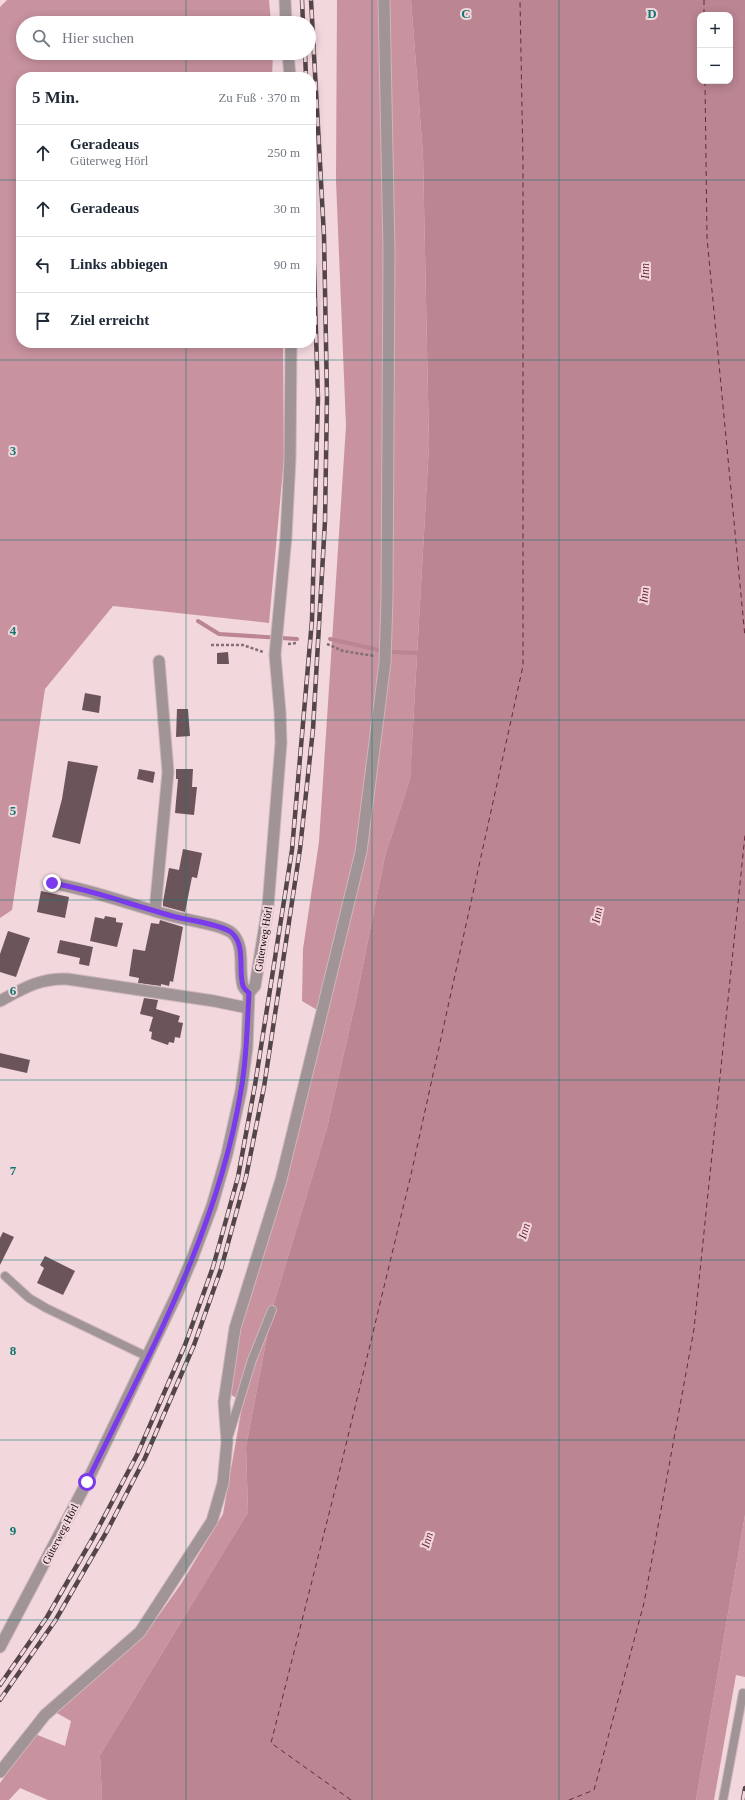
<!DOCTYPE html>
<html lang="de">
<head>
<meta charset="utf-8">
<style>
  body { margin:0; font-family:"Times New Roman",serif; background:#f2f2f3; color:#1f2937 }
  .controls { position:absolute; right:12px; top:12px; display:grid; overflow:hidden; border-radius:8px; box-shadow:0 2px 10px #0003 }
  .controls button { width:36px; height:36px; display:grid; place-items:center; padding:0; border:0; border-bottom:1px solid #e0e1e3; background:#fff; color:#1f2937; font:20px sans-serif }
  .stop { position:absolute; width:12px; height:12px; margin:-9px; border:3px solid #7c3aed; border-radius:50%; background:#fff }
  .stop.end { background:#7c3aed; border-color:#fff; box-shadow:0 1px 4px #0008 }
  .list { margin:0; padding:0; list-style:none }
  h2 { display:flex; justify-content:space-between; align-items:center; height:52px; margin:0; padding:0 16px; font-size:17px }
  h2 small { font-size:13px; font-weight:400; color:#747a83 }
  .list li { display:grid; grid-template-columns:26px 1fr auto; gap:12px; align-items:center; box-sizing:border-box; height:56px; padding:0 16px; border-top:1px solid #e0e1e3 }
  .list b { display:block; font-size:15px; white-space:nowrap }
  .list p { margin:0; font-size:13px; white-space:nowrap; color:#747a83 }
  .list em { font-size:13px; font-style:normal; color:#747a83 }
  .icon { flex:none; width:22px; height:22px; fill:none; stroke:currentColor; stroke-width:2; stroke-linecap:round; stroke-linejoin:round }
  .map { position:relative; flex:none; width:745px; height:1800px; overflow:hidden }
  .search { position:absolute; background:#fff; box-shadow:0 2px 10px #0003; left:16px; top:16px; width:300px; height:44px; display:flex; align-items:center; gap:10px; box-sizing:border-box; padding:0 14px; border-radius:22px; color:#747a83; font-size:15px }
  .panel { position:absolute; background:#fff; box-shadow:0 2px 10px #0003; left:16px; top:72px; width:300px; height:276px; border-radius:16px }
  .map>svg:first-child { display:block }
  .forest { fill:#c8929f }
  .water { fill:#bb8592; fill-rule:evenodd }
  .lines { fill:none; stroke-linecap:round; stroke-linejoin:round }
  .stream { stroke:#bb8592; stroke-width:4 }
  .ferry { stroke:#6a273c; stroke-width:1; stroke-dasharray:5 4; stroke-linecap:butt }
  .building { fill:#6c555a }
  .service-casing { stroke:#ceb6bc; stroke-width:10 }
  .minor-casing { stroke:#ceb6bc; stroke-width:13 }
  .path { stroke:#827074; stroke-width:2.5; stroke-dasharray:3 2; stroke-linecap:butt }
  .service { stroke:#a09497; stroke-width:8 }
  .minor { stroke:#a09497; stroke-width:11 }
  .rail-casing { stroke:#544549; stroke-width:4.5 }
  .rail { stroke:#f2d7dd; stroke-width:3; stroke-dasharray:9; stroke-linecap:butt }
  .route { stroke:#7c3aed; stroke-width:5 }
  .grid { fill:none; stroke:#0f766e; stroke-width:1; stroke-opacity:0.55 }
  .labels { text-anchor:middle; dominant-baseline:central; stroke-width:4; stroke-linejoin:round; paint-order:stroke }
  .street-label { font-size:11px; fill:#130a0c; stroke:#f2d7dd }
  .water-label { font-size:12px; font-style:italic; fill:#6a273c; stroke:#f2d7dd }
  .grid-label { font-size:13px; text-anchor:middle; font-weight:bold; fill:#0f766e; stroke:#f2d7dd; stroke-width:4; stroke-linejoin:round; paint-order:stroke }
</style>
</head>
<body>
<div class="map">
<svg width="745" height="1800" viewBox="0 0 745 1800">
  <rect width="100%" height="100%" fill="#f2d7dd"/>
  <!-- forest -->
  <g class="forest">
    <polygon points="7,0 269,0 271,23 23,23 23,53 273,53 272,77 21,77 21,343 283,343 284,458 269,623 113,606 45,689 12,910 0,918 0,7"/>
    <polygon points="337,0 411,0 423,155 429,445 410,779 385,856 356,1000 327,1128 272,1310 246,1447 248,1512 100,1755 102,1800 48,1800 20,1788 9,1800 0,1800 0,1783 35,1734 65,1746 71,1721 55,1712 149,1629 181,1584 223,1514 243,1401 229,1394 237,1337 324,1014 302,1001 303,949 319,842 346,426 336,180"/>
    <polygon points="745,1515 745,1677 736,1675 714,1800 696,1800"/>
  </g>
  <!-- water -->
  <path class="water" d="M411 0H745V1515L696 1800H102L100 1755 248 1512 246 1447 272 1310 327 1128 356 1000 385 856 410 779 429 445 423 155ZM700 15H730V81H700Z"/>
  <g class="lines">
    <!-- stream -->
    <g class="stream">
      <polyline points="198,621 219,634 297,639"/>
      <polyline points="330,639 379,650"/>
      <polyline points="392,652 417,653"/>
    </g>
    <!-- ferry -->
    <g class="ferry">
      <polyline points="704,0 704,15"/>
      <polyline points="705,81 707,238 745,637"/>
      <polyline points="351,1800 271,1743 336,1486 410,1179 523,666 523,161 520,0"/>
      <polyline points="569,1800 594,1790 644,1603 694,1329 745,835"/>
    </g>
  </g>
  <!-- building -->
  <g class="building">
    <polygon points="228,652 229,664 217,664 217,653"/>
    <polygon points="85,693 101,696 99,713 82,710"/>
    <polygon points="177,709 188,709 190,736 176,737"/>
    <polygon points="68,761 98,766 80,844 52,837 62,799"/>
    <polygon points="139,769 155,772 153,783 137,779"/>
    <polygon points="176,769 193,769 192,787 197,787 194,815 175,813 178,779 176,779"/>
    <polygon points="183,849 202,853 197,878 192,877 185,912 163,906 163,902 169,868 179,870"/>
    <polygon points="41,891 69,897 65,918 37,912"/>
    <polygon points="105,916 116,918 116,922 123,923 117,947 90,941 95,917 104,919"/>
    <polygon points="160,920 183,927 173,982 170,981 169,986 161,984 161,986 138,983 139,978 129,976 133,949 145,951 151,923 159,924"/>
    <polygon points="8,931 30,938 16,977 0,972 0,954"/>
    <polygon points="60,940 93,947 89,966 79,964 80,958 57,953"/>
    <polygon points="144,998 158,1000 156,1009 180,1016 178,1022 183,1023 180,1038 175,1037 174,1043 169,1042 168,1045 151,1039 152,1032 149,1031 153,1017 140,1014"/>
    <polygon points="0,1053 30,1060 27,1073 0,1067"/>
    <polygon points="3,1232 14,1237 0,1265 0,1238"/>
    <polygon points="45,1256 75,1271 63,1295 37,1283 44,1268 40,1265"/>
  </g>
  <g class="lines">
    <!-- service casing -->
    <g class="service-casing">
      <g id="service">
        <polyline points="5,1276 29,1298 46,1308 148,1357"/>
        <polyline points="229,1435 252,1360 272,1310"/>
        <polyline points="723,1800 743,1693"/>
      </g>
    </g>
    <!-- minor casing -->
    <g class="minor-casing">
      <g id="minor">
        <polyline points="285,0 286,23"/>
        <polyline points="288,53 290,77"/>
        <path d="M52 883C94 890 134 906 176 917 188 920 223 925 232 933 246 946 238 970 243 986 244 989 247 991 249 993"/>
        <polyline points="155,911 168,772 159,661"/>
        <path d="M0 1001C24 988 40 978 67 979L214 1001 248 1008"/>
        <polyline points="0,1647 87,1482 177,1294 192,1259 212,1206 227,1154 241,1091 247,1048 249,993 255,986 268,906 281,743 280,712 275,655 286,537 290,459 291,343"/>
        <polyline points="0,1772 45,1715 140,1632 212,1521 223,1483 227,1442 224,1402 235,1328 281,1180 361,852 385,662 387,598 389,252 384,0"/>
      </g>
    </g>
    <!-- path -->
    <g class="path">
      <polyline points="288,644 297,643"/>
      <polyline points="327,644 343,651 375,656"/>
      <polyline points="211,645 243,645 263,652"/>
    </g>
    <!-- service -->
    <use href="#service" class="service"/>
    <!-- minor -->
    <use href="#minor" class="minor"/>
    <!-- rail casing -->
    <g class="rail-casing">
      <g id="rail">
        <polyline points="302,0 303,23"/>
        <polyline points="305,53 306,77"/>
        <polyline points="0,1685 47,1617 94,1536 137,1455 185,1345 213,1267 238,1177 255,1085 292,850 312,620 318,398 311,172"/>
        <polyline points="0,1700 55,1621 107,1531 145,1458 194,1345 221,1269 246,1177 264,1087 300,849 313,729 325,521 327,397 324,236 311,0"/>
        <polyline points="743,1800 745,1788"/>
      </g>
    </g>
    <!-- rail -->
    <use href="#rail" class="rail"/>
  </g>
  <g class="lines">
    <!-- route -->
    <path class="route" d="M52 883C94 890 134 906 176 917 188 920 224 925 232 933 246 946 238 970 243 986 244 989 247 991 249 993 247 1026 247 1058 241 1090 219 1229 148 1356 87 1482"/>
  </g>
  <!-- grid -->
  <path class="grid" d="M186 0V23M372 0V1800M559 0V1800M186 53V77M0 180H21M311 180H745M186 343V1800M0 360H745M0 540H745M0 720H745M0 900H745M0 1080H745M0 1260H745M0 1440H745M0 1620H745"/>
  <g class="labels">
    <!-- street labels -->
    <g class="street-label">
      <text transform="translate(263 939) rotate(-81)">Güterweg Hörl</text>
      <text transform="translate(60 1534) rotate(-63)">Güterweg Hörl</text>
    </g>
    <!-- water labels -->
    <g class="water-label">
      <text transform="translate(645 271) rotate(-90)">Inn</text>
      <text transform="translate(644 595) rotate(-84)">Inn</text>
      <text transform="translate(597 915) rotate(-78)">Inn</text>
      <text transform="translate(524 1231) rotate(-74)">Inn</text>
      <text transform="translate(427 1540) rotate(-74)">Inn</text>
    </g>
  </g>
  <g class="grid-label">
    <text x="466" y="18">C</text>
    <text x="652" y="18">D</text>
    <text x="13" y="455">3</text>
    <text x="13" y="635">4</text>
    <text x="13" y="815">5</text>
    <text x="13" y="995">6</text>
    <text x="13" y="1175">7</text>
    <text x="13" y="1355">8</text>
    <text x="13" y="1535">9</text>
  </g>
</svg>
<div class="controls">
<button>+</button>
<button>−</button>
</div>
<div class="stop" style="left:87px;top:1482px"></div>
<div class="stop end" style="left:52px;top:883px"></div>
<div class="search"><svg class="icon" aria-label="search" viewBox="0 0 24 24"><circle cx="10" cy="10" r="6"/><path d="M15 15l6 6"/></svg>Hier suchen</div>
<section class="panel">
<h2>5 Min.<small>Zu Fuß · 370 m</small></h2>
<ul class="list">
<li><svg class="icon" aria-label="ahead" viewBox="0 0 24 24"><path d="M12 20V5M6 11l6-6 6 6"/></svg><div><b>Geradeaus</b><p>Güterweg Hörl</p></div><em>250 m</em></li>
<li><svg class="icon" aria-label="ahead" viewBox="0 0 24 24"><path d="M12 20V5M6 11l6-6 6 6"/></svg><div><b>Geradeaus</b></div><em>30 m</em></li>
<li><svg class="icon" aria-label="left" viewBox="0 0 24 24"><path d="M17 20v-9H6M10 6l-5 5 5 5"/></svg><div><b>Links abbiegen</b></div><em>90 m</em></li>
<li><svg class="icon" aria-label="arrive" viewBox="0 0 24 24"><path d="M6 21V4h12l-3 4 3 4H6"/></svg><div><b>Ziel erreicht</b></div></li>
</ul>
</section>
</div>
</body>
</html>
